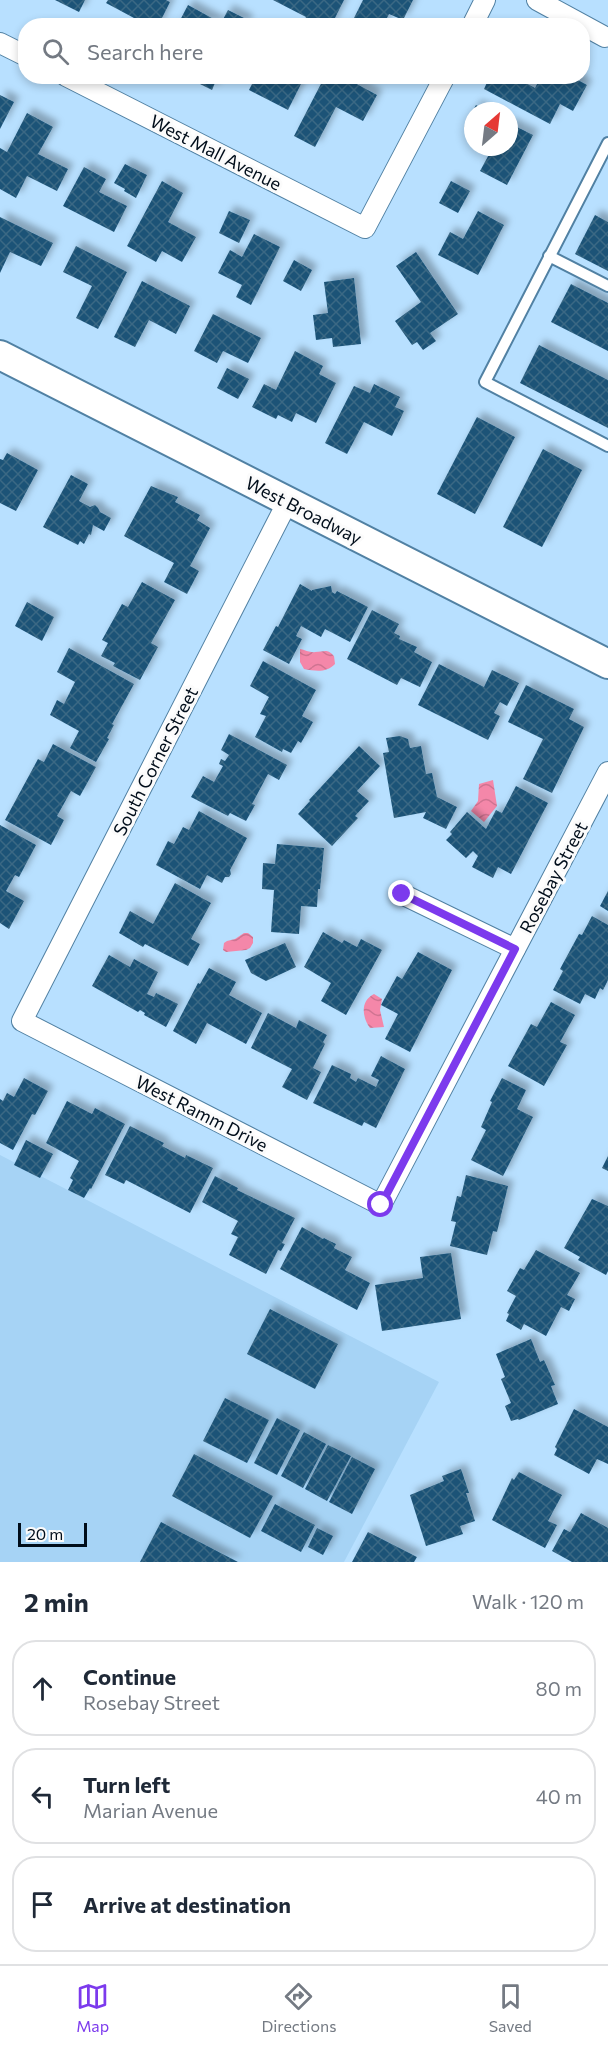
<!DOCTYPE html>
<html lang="en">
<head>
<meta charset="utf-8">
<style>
  body { margin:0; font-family:Commissioner,sans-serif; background:#f2f2f3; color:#1f2937 }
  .compass { position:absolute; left:464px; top:102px; width:54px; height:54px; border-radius:50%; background:#fff; box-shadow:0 3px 9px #0003; rotate:28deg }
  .scale { position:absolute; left:18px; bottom:15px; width:69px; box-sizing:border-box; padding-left:6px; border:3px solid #000d1a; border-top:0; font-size:16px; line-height:21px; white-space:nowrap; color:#000d1a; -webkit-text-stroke:4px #fbfbfb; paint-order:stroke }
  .stop { position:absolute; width:18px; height:18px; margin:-14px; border:4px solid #7c3aed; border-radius:50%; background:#fff }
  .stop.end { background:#7c3aed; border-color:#fff; box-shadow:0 2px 6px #0008 }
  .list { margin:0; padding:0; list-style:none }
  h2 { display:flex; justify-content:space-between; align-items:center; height:78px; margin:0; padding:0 24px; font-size:26px }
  h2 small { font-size:20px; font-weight:400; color:#747a83 }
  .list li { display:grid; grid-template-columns:39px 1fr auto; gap:18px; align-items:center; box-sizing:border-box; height:96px; margin:0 12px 12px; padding:0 12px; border:2px solid #e0e1e3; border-radius:24px }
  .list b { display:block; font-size:22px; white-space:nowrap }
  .list p { margin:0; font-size:20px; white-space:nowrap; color:#747a83 }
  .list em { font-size:20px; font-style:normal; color:#747a83 }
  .icon { flex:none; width:33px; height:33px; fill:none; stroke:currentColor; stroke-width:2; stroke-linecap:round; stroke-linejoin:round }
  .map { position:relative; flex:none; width:608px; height:1562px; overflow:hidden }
  .search { position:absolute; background:#fff; box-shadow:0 3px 9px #0003; left:18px; right:18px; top:18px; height:66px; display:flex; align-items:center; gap:15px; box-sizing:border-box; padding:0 21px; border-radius:24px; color:#747a83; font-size:22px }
  .sheet { height:402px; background:#fff }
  nav { display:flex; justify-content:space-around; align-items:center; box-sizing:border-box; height:84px; border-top:2px solid #e0e1e3; background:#fff; font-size:16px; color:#747a83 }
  nav a { display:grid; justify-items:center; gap:3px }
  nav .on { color:#7c3aed }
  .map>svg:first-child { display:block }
  .built { fill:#a6d3f5 }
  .water { fill:url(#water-waves) }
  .building { fill:url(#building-cross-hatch); filter:url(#shadow) }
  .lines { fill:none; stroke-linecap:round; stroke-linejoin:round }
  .service-casing { stroke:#5181a3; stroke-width:14 }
  .minor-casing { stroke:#5181a3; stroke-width:22 }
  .secondary-casing { stroke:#5181a3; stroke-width:32 }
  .service { stroke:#fff; stroke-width:10 }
  .minor { stroke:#fff; stroke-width:20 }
  .secondary { stroke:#fff; stroke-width:28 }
  .route { stroke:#7c3aed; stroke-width:8 }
  .labels { text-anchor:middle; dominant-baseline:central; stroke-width:6; stroke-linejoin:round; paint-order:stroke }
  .street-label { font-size:18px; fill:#000d1a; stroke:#fbfbfb }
</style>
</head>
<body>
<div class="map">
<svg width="608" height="1562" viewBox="0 0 608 1562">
  <defs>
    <pattern id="water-waves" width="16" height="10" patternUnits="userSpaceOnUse" patternTransform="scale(1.5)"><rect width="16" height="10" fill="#f487a9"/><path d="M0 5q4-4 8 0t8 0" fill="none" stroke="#cf7391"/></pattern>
    <pattern id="building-cross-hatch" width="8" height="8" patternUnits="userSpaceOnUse" patternTransform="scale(1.5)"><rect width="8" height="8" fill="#1c5377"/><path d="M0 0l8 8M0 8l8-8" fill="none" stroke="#3a6784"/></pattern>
    <filter id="shadow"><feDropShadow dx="5.5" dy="-5.5" stdDeviation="3" flood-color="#0004"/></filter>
  </defs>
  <rect width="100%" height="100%" fill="#b8e0ff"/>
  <!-- built -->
  <polygon class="built" points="0,1155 439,1382 344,1562 0,1562"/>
  <!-- water -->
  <g class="water">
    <path d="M300 649C305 650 311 653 315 652 324 652 327 648 334 656L335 664C326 673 316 671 304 669L300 662Z"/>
    <polygon points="493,780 497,806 484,822 471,811 478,801 479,784"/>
    <polygon points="244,933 248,933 253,937 253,943 250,948 246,950 226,952 223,950 224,943 227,941 235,939"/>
    <path d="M374 994 382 999 380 1010 384 1027 370 1028C362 1017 360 1001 374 994Z"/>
  </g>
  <!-- building -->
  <g class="building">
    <polygon points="55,0 85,0 79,12"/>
    <polygon points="108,0 166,0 170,2 158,26 130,26 134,18 106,3"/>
    <polygon points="273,0 344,0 331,26 307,26 303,23 306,17"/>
    <polygon points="363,0 413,0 403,20 389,14 383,26 350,26"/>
    <polygon points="188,5 221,23 228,10 248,20 245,26 177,26"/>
    <polygon points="191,76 218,76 212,90 190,79"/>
    <polygon points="256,76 305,76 288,110 249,90"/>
    <polygon points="325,76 342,76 377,95 363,121 336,107 315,147 294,136"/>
    <polygon points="490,76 513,76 535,88 541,76 575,76 574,78 587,85 573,111 560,104 550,124 484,89"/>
    <polygon points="0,95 14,102 0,129"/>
    <polygon points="476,105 487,111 473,111 473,132 464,127"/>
    <polygon points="27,113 53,127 38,154 68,169 57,191 27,176 16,198 0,189 0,148 7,152"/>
    <polygon points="509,123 533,135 507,185 480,171 493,147 509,147"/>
    <polygon points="125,164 147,175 136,198 124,191 125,189 114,183"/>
    <polygon points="84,167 106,179 99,192 127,206 114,232 63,206"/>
    <polygon points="162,181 183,193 168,222 196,237 182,262 162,251 156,262 127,246"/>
    <polygon points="451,181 470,191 458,213 439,203"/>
    <polygon points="229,211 250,220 239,243 219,233"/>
    <polygon points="478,211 504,225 478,275 438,255 450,232 463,239"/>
    <polygon points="595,215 608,222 608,271 575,254"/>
    <polygon points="0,217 53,243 41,266 10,252 0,273"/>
    <polygon points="254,234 280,247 251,305 236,297 242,285 218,273 230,250 242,257"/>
    <polygon points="76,246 127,272 98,329 76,318 92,286 63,272"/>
    <polygon points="416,252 458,314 430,333 436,341 423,350 417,342 412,345 395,321 421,302 396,266"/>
    <polygon points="294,260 312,270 301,291 283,281"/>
    <polygon points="354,278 361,344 333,347 332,338 316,340 313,315 328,313 324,282"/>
    <polygon points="142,281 190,306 176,334 149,320 135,347 114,337"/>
    <polygon points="571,284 608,303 608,351 551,322"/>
    <polygon points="213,314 261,338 248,363 223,351 217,363 194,351"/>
    <polygon points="539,345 608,380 608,428 520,383"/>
    <polygon points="295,351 323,366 319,374 336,383 316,423 296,413 292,422 278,415 276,419 252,407 264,384 276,390"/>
    <polygon points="227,368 249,379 238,399 217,388"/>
    <polygon points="374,384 400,397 395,407 404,411 392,436 364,422 347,454 325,443 354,386 370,393"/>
    <polygon points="477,417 515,437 475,514 437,494"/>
    <polygon points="543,449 582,470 542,547 503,527"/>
    <polygon points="7,453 38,470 16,511 0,503 0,459 3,460"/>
    <polygon points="71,475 88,484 79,501 90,507 95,505 98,508 100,512 111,518 104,531 93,525 91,535 89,534 84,544 80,541 78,545 43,527"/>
    <polygon points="151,486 178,497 175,502 200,515 197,520 210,528 190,566 199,571 187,594 164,582 174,563 124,536"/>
    <polygon points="142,582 175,600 151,643 158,647 140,680 113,666 115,663 101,656 108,643 102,640 122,604 128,607"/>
    <polygon points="300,584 312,591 312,590 331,586 332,592 335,594 337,591 368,607 350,642 325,629 321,637 301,626 296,636 302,639 289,664 263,650 276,626 278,627"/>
    <polygon points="27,602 54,617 42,641 15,626"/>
    <polygon points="372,610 399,624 394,633 400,636 399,639 417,647 414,652 432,662 420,687 401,678 397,685 347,659"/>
    <polygon points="69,648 134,684 112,724 114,725 107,738 109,739 96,762 70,748 79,731 50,715 57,700 64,704 75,682 57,672"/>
    <polygon points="263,661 316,690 302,716 313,722 301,743 298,741 291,753 283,749 282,752 255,737 266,716 260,714 269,697 250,686"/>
    <polygon points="439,664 484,687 492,670 519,683 507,706 500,702 494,713 500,716 488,740 418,705"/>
    <polygon points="526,685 574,709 569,719 584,727 552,793 523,779 543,739 508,722"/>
    <polygon points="229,734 287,765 279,780 268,774 252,804 255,805 246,821 230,813 228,816 191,797 203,776 214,782 223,766 219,764 221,759 225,761 229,755 221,750"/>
    <polygon points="400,736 408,739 410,748 421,746 426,774 432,773 437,797 457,807 446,829 423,818 426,812 394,818 383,753 389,752 386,738"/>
    <polygon points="53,744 96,767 80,796 71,791 57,816 64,820 51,845 5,820 38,759 44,762"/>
    <polygon points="359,746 380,766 357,791 369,801 355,816 358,818 332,846 298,814 310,801 309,800"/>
    <polygon points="516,786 548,803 511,874 498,867 493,878 472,867 478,856 473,851 466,858 446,840 452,834 450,832 467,812 486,829 496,810 502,813"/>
    <polygon points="199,811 247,838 230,870 231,874 229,877 225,877 222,883 207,875 200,889 156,865 168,841 174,844 183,827 189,830"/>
    <polygon points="0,825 36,845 19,877 15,875 6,891 24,901 9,929 0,923"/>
    <polygon points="277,844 324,848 320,889 318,889 317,907 301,906 299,934 271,932 274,890 262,889 263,863 275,864"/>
    <polygon points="175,883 211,903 191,939 200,944 188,966 145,944 143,947 119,933 130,911 153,924"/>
    <polygon points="608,891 608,911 600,906"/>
    <polygon points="592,916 608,925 608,980 603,990 600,988 595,999 585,994 580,1004 553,990 563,971 560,969 579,934 582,935"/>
    <polygon points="323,932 342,943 344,940 357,947 361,939 382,950 346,1015 321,1001 331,983 304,967"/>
    <polygon points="285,943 296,967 266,981 251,973 245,960"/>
    <polygon points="418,952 452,970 410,1052 385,1039 398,1014 381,1005 397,976 402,979"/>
    <polygon points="109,955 130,967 134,959 158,972 147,994 154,997 156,993 178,1004 166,1027 144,1015 145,1013 140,1010 138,1012 92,986"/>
    <polygon points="209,968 236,982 229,995 262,1013 246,1044 207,1023 196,1044 173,1031 198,983 200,984"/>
    <polygon points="551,1002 575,1015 560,1042 567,1045 544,1086 508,1066 531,1024 537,1027"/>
    <polygon points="268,1013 296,1028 299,1020 327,1035 323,1042 325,1044 313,1068 321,1072 307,1100 282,1087 292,1069 251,1048"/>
    <polygon points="381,1056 405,1069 376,1128 364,1122 362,1126 313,1103 332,1065 351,1074 350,1078 356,1082 358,1078 376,1087 379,1080 371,1076"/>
    <polygon points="24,1078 48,1091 35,1115 32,1114 13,1150 0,1143 0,1099 3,1101 7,1093 14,1097"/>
    <polygon points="502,1078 526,1090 517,1109 533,1117 503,1176 471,1160 486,1130 481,1127 492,1102 490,1101"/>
    <polygon points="67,1101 92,1114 95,1108 125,1124 91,1189 90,1188 84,1198 68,1190 73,1180 70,1178 79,1161 46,1143"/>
    <polygon points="130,1126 164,1143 162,1146 185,1158 186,1155 213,1168 190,1213 126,1180 124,1184 105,1175"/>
    <polygon points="26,1140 53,1154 40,1178 14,1165"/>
    <polygon points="608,1156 608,1171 602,1168"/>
    <polygon points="466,1175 508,1186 497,1232 493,1231 487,1255 450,1246 456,1222 451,1221 457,1196 461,1197"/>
    <polygon points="215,1176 238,1188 237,1190 295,1218 282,1243 285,1244 281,1251 278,1250 266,1274 229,1255 238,1237 231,1234 238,1221 202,1202"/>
    <polygon points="592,1199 608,1206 608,1271 606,1275 578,1260 580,1257 564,1248"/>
    <polygon points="302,1227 323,1239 324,1238 336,1244 334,1248 352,1257 345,1270 370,1283 357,1310 280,1269"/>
    <polygon points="536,1250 580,1273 567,1295 575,1299 569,1311 561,1307 546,1336 524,1324 521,1330 506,1321 509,1314 507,1313 516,1296 507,1291 520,1268 524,1270"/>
    <polygon points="451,1253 461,1319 382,1331 375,1285 423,1278 420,1257"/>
    <polygon points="270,1309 338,1344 315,1389 247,1354"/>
    <polygon points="531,1339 540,1362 544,1360 555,1385 551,1386 558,1404 519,1420 518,1419 511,1421 505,1406 511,1403 501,1379 505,1377 496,1354"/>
    <polygon points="225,1398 269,1420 247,1463 203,1441"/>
    <polygon points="574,1409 608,1427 608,1464 597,1459 589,1474 554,1455 557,1449 555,1447"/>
    <polygon points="277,1418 300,1430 277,1475 254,1463"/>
    <polygon points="304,1432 326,1444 303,1488 281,1476"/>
    <polygon points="328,1445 351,1456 327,1501 305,1489"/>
    <polygon points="194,1454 273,1496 250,1538 172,1496"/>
    <polygon points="352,1457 375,1469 352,1514 329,1502"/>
    <polygon points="461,1469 469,1493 466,1493 475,1521 460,1526 463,1534 426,1546 410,1495 444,1481 442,1476"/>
    <polygon points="519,1472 562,1495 548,1521 557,1525 545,1548 492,1520 512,1478 514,1480"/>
    <polygon points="275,1504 315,1525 301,1552 261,1531"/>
    <polygon points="581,1513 608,1528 608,1562 572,1562 552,1551 564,1529 570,1532"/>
    <polygon points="161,1522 238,1562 140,1562"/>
    <polygon points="317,1528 333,1536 323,1555 308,1547"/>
    <polygon points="368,1532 417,1557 414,1562 352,1562"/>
  </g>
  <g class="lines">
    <!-- service casing -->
    <g class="service-casing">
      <g id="service">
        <polyline points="608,143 485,382 608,446"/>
        <polyline points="549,256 608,286"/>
      </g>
    </g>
    <!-- minor casing -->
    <g class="minor-casing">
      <g id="minor">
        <polyline points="537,0 605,37"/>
        <polyline points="472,26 485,0"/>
        <polyline points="0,43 26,56"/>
        <polyline points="66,76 365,228 445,76"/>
        <polyline points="288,501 22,1021 381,1205 608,772"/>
        <polyline points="402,894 515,949"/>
      </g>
    </g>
    <!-- secondary casing -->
    <g class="secondary-casing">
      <polyline id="secondary" points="0,355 608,664"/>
    </g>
    <!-- service -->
    <use href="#service" class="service"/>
    <!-- minor -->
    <use href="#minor" class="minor"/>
    <!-- secondary -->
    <use href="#secondary" class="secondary"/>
  </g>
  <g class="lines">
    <!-- route -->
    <polyline class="route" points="381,1205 515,949 402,894"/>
  </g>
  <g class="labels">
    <!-- street labels -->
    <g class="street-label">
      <text transform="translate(216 152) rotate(27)">West Mall Avenue</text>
      <text transform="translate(304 510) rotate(27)">West Broadway</text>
      <text transform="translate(155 761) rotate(-63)">South Corner Street</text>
      <text transform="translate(553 877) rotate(-62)">Rosebay Street</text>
      <text transform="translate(202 1113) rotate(27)">West Ramm Drive</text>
    </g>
  </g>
</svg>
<svg class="compass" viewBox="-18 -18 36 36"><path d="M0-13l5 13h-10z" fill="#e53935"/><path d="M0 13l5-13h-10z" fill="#747a83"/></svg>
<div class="scale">20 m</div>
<div class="stop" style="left:381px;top:1205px"></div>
<div class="stop end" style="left:402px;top:894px"></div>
<div class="search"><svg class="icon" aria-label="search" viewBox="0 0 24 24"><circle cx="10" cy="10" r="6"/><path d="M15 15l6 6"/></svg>Search here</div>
</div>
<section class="sheet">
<h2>2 min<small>Walk · 120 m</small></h2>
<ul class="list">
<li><svg class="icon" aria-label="ahead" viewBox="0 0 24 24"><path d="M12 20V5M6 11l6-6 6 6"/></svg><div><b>Continue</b><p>Rosebay Street</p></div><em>80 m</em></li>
<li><svg class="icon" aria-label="left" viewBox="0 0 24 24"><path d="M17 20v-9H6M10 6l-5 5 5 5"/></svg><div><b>Turn left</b><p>Marian Avenue</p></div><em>40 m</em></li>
<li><svg class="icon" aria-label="arrive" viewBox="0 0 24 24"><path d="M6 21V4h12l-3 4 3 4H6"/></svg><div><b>Arrive at destination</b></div></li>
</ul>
</section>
<nav>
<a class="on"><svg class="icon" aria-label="map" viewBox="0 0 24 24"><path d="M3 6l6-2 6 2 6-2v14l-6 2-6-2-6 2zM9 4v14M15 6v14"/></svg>Map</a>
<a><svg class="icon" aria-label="directions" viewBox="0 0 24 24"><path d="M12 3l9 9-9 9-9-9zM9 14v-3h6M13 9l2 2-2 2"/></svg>Directions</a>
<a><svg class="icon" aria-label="saved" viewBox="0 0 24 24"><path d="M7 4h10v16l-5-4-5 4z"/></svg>Saved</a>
</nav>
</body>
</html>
